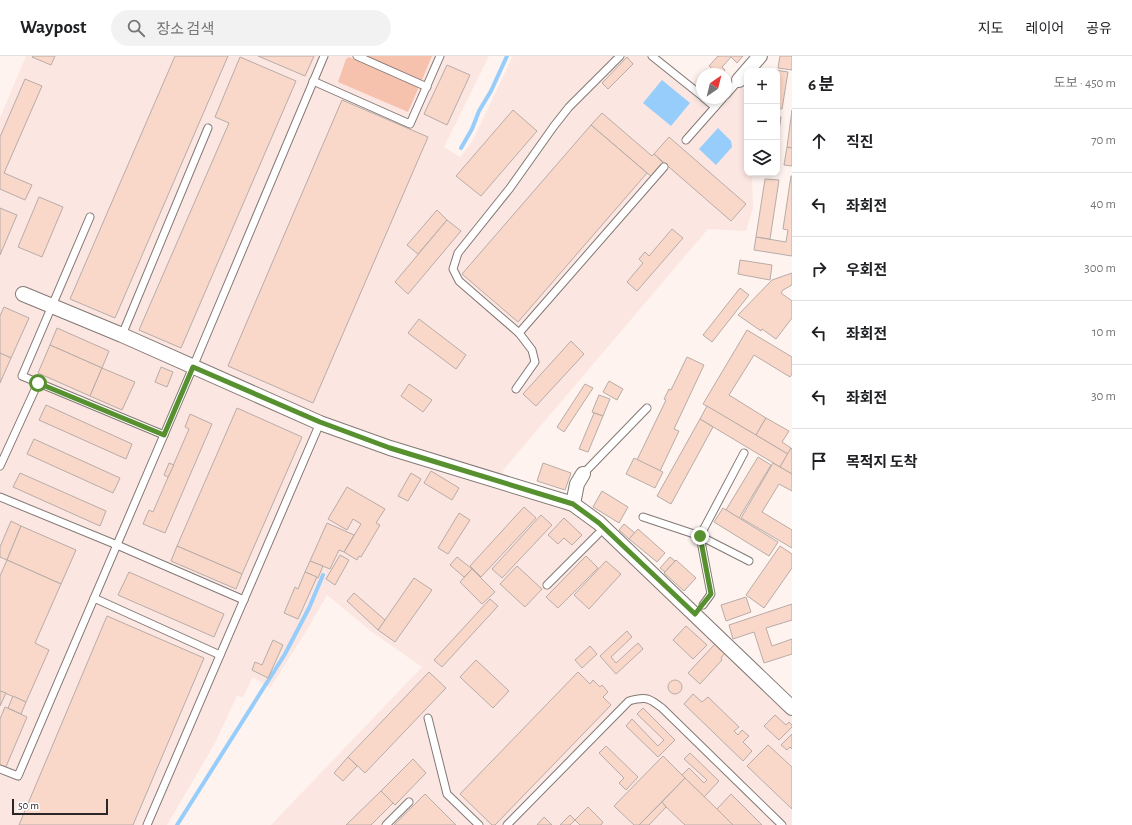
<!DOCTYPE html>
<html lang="ko">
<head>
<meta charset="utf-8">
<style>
  body { margin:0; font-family:"Alegreya Sans","Noto Sans KR",sans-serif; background:#f2f2f2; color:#202124 }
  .controls { position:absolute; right:12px; top:12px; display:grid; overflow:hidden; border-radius:8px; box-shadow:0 2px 6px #0003 }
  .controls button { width:36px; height:36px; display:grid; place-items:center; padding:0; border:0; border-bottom:1px solid #e0e0e0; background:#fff; color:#202124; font:20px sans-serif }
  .compass { position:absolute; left:696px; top:12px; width:36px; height:36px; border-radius:50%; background:#fff; box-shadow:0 2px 6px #0003; rotate:35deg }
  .scale { position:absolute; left:12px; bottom:10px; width:96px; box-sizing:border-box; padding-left:4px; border:2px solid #2a2625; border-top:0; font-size:11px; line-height:14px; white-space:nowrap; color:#2a2625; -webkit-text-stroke:3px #fff; paint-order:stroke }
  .stop { position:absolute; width:12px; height:12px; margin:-9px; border:3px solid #57912f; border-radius:50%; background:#fff }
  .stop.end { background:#57912f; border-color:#fff; box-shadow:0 1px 4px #0008 }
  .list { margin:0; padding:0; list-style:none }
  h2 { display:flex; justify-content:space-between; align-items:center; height:52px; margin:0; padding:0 16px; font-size:17px }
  h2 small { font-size:13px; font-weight:400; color:#757577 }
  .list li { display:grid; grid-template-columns:26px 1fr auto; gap:12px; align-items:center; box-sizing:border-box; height:64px; padding:0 16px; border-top:1px solid #e0e0e0 }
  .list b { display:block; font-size:15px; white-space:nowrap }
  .list em { font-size:13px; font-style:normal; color:#757577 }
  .icon { flex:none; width:22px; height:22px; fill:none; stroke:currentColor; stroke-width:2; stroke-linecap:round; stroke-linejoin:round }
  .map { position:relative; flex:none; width:792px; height:769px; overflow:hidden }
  header { display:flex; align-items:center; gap:24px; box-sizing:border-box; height:56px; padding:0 20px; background:#fff; border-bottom:1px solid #e0e0e0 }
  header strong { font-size:19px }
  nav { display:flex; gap:22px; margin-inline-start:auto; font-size:14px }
  .search { width:280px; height:36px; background:#f2f2f2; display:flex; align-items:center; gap:10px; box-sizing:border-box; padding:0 14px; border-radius:22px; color:#757577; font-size:15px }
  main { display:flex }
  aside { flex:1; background:#fff }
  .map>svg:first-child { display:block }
  .industrial { fill:#fbe6e2 }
  .green { fill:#f7c2ad }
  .water { fill:#96cdfb }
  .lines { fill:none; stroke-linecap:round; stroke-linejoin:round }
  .stream { stroke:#96cdfb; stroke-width:4 }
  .building { fill:#fad8c9; stroke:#b7aca8 }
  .service-casing { stroke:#837975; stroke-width:9 }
  .minor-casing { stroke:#837975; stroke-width:16 }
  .service { stroke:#fff; stroke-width:7 }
  .minor { stroke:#fff; stroke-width:14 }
  .route { stroke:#57912f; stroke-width:5 }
</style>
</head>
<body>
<header>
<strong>Waypost</strong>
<div class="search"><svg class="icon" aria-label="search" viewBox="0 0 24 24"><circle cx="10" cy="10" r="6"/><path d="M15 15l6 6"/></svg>장소 검색</div>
<nav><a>지도</a><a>레이어</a><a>공유</a></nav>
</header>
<main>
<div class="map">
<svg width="792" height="769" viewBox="0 0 792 769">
  <rect width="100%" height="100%" fill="#fef3ee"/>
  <!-- industrial -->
  <polygon class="industrial" points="26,0 489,0 444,91 460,101 472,86 513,0 660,0 693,27 707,12 715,18 702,18 702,42 726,42 726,24 730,21 747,36 747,117 752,117 753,152 746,175 708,173 504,413 497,433 562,452 587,465 718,587 792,660 792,769 271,769 422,611 372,576 327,539 305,577 270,632 253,621 243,641 237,640 214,689 167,769 0,769 0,62"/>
  <!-- green -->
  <g class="green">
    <polygon points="366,0 432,0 422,24"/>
    <polygon points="349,1 417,31 418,33 408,56 338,26 346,3"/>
  </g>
  <!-- water -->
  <g class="water">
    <polygon points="662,24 690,47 671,70 643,47"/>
    <polygon points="718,72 731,85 732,91 716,109 699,93"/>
  </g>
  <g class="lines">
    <!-- stream -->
    <g class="stream">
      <polyline points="461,92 472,73 479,55 491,35 507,0"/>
      <polyline points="177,769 285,598 309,552 323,519"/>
    </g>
  </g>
  <!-- building -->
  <g class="building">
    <polygon points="33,0 55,0 51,9 32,1"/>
    <polygon points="175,0 228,0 115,262 70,243"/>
    <polygon points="258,0 314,0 305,20"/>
    <polygon points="718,0 743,0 737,7 731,1 722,11 725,14 722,18 718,18 709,10"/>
    <polygon points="780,0 792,0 792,14 778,12"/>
    <polygon points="240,1 296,25 181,292 139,274 229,67 215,61"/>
    <polygon points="627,1 633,8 608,33 602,27"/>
    <polygon points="447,9 470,19 447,69 424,58"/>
    <polygon points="775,14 788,16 782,53 777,52 777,15 775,15"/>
    <polygon points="25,23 42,30 4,117 32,129 25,144 0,133 0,81"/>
    <polygon points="342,44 428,81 313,347 228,310"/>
    <polygon points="513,54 537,75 481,140 456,120"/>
    <polygon points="792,54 792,92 787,91"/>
    <polygon points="602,57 652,100 654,98 663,107 655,116 653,122 591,69"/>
    <polygon points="777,61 781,61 777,89"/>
    <polygon points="591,69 647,117 518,266 462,218"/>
    <polygon points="669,81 746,148 731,165 654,98"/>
    <polygon points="787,91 792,92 792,110 784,109"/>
    <polygon points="791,120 792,120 792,200 754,194 756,181 786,186 788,174 783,173"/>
    <polygon points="765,123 779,124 770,183 756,181"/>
    <polygon points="39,141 63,151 42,201 18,191"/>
    <polygon points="0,152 17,159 0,199"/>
    <polygon points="437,154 447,164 418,198 407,189"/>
    <polygon points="447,164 461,175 408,238 395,226"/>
    <polygon points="672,173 683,182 637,235 627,226 643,207 639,203 645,196 649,200"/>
    <polygon points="740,204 772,209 770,224 738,218"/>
    <polygon points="792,217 792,229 783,234 781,237 792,245 792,262 776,283 762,273 761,275 738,259 772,224"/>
    <polygon points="740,232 749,239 712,286 703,279"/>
    <polygon points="4,251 29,262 11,302 0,297 0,260"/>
    <polygon points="419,263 466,299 456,313 408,277"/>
    <polygon points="57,272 109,295 102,312 50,289"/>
    <polygon points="747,274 792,301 792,318 790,321 754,299 729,339 766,362 756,379 703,348"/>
    <polygon points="571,285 584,298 536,350 523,338"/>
    <polygon points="50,289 102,312 90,340 38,317"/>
    <polygon points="0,297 11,302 0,327"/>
    <polygon points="687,301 704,309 674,373 679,375 660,415 637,404 666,344 664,343 669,333 671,334"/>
    <polygon points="161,311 173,316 167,331 155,326"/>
    <polygon points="102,312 135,326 122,354 90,340"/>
    <polygon points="609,325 623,333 617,344 603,336"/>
    <polygon points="409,328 432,344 423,356 401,340"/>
    <polygon points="585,328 593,332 564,376 557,371"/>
    <polygon points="599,339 610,343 603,360 592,356"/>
    <polygon points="46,349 132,388 126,403 39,364"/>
    <polygon points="707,350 788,398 780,411 700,363"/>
    <polygon points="237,352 302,381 242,518 177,490"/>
    <polygon points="594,357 603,360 588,396 579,393"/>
    <polygon points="190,358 212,368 165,477 143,468 149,454 153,456 189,373 185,371"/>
    <polygon points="766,362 789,375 782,386 791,392 788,398 756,379"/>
    <polygon points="700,363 713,371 671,448 657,440"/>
    <polygon points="34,383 120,422 113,437 27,398"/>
    <polygon points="791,392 792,393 792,418 780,411"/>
    <polygon points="758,401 771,409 739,462 726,454"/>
    <polygon points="634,402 663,416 655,432 626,418"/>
    <polygon points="169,407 174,409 168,421 164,419"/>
    <polygon points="543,407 571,417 565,434 537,425"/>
    <polygon points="773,407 792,418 792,435 779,428 762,456 792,474 792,492 741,462"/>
    <polygon points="431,415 459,432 452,444 424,427"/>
    <polygon points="20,417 106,455 100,470 13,431"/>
    <polygon points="411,417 421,423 408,445 398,440"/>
    <polygon points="347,431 385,453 376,467 380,469 361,501 359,500 357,504 344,496 361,468 353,463 347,474 328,463"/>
    <polygon points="602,435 628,451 619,467 593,451"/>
    <polygon points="524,451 536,462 481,521 470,510"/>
    <polygon points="723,452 778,486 769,500 714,466"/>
    <polygon points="459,457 470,464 448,498 438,492"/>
    <polygon points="541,459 552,469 502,522 492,513"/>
    <polygon points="564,462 582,479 572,489 564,482 558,488 548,479"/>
    <polygon points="11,465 21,470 7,504 0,501 0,491"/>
    <polygon points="327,467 354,479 344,496 339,494 330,513 310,505"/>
    <polygon points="624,468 635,477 629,483 619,474"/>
    <polygon points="21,470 76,494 61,528 7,504"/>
    <polygon points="638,473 665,497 657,506 629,483"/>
    <polygon points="177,490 242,518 236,533 171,505"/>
    <polygon points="780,490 792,498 792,512 764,552 746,539"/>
    <polygon points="340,499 349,504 335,529 326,523"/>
    <polygon points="586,500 598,512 558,552 546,541"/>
    <polygon points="457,501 472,513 464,521 450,509"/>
    <polygon points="670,501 675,505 665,516 660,512"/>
    <polygon points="7,504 61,528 35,587 49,594 26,646 0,635 0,520"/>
    <polygon points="676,504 696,522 684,535 664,517"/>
    <polygon points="310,505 323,510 318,522 305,516"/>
    <polygon points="606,505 621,518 589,553 574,539"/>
    <polygon points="517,510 542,533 525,551 500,528"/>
    <polygon points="472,513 495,536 482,548 460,526"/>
    <polygon points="129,516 224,558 214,581 118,539"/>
    <polygon points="305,516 317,521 298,563 284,557 295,531 298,533"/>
    <polygon points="414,522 432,534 395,586 378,574"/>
    <polygon points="354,537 385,564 378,574 347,545"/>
    <polygon points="746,541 751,556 726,565 721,549"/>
    <polygon points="490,543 498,550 442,611 434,604"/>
    <polygon points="792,548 792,564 766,572 772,590 792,583 792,598 764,607 754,576 733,583 729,569"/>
    <polygon points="107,560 204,602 133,769 19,769"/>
    <polygon points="686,570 707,589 693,603 673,584"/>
    <polygon points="627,575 632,581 611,601 616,607 638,587 643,593 616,618 600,600"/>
    <polygon points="273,584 283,589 268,622 252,614 255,606 262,609"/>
    <polygon points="715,588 725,597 721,602 722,604 700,628 688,617"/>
    <polygon points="590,590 597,598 582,612 575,604"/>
    <polygon points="476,604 509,635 493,652 460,621"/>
    <polygon points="429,616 446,632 365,717 348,701"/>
    <polygon points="578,616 590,628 593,624 600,631 602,629 608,636 603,641 611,649 495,769 492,769 460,738"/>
    <circle cx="675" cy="631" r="7"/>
    <polygon points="0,635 6,637 0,650"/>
    <polygon points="693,638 702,646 708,641 739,671 734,675 738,679 742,674 749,680 743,686 752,695 743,705 684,648"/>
    <polygon points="13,640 26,646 21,658 8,652"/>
    <polygon points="5,651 27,661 5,713 0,711 0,663"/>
    <polygon points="643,652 675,684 658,701 626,670 632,663 658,690 664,684 637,658"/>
    <polygon points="775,659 786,669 789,666 792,669 792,671 779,684 764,670"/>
    <polygon points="792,678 792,693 790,691 787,694 781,689"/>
    <polygon points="768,689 792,711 792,753 747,710"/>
    <polygon points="606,690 638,721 626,734 619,727 624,722 599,697"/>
    <polygon points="690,697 719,725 704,741 682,719 689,712 704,727 707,724 684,703"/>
    <polygon points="663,700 685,722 639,769 634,769 614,750"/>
    <polygon points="348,701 357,710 343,725 334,717"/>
    <polygon points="413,703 426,717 395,749 381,735"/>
    <polygon points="685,722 717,753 733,769 685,769 666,751 662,746"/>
    <polygon points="381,735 393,747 371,769 346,769"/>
    <polygon points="425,738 456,769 394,769"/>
    <polygon points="731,738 762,769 733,769 717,753"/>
    <polygon points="662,746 666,751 649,769 639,769"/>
    <polygon points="588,751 603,766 601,769 580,769 575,764"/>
    <polygon points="570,759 575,764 570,769 560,769"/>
    <polygon points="544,761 552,769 537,769"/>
  </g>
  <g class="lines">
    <!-- service casing -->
    <g class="service-casing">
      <g id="service">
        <polyline points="357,0 427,31"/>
        <polyline points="652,0 702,40"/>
        <polyline points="313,25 410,68 440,0"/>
        <polyline points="726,39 739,24"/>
        <polyline points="704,42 715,51"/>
        <polyline points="686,84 723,42"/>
        <polyline points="90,161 22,320 164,379"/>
        <polyline points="519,277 664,111"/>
        <polyline points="122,279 208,72"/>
        <polyline points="516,333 535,306 532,294 519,277 459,225 453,213 458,197 510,132 554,70 569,51 620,0"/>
        <polyline points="0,410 38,327"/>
        <polyline points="583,418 647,352"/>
        <polyline points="0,441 117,489 244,544"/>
        <polyline points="643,461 700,480 749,505"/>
        <polyline points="547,529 598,478"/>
        <polyline points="94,542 220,599"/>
        <polyline points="703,549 711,538 700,480 744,397"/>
        <polyline points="428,662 447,738 479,769"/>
        <polyline points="0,713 18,720 193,311 324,0"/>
        <polyline points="147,769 320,367"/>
        <polyline points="386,769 409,746"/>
        <path d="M507 769 629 645C646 640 649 642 662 652L782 769"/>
      </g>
    </g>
    <!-- minor casing -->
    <g class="minor-casing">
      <g id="minor">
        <polyline points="739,24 760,0"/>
        <polyline points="23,238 122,279 320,367 390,392 573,448 599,467 792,652"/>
        <polyline points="573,448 577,428 583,418"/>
      </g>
    </g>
    <!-- service -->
    <use href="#service" class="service"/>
    <!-- minor -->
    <use href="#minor" class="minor"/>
  </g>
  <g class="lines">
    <!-- route -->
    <polyline class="route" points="38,327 164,379 193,311 320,366 390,392 573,448 599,467 695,558 711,538 700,480"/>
  </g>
</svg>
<div class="controls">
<button>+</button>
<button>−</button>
<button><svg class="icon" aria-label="layers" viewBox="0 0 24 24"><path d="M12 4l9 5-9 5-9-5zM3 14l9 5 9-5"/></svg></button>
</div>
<svg class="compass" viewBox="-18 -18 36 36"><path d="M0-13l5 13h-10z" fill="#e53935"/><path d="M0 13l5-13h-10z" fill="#757577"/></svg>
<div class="scale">50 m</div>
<div class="stop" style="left:38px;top:327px"></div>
<div class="stop end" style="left:700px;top:480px"></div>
</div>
<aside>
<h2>6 분<small>도보 · 450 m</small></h2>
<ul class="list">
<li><svg class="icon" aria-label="ahead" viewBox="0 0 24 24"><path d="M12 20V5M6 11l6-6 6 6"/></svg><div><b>직진</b></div><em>70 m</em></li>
<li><svg class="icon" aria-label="left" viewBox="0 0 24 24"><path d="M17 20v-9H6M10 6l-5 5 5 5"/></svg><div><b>좌회전</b></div><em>40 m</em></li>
<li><svg class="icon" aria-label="right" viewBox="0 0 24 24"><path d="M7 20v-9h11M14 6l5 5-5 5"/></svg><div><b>우회전</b></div><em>300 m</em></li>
<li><svg class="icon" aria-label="left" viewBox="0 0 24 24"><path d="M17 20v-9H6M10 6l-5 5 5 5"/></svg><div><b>좌회전</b></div><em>10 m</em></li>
<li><svg class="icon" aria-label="left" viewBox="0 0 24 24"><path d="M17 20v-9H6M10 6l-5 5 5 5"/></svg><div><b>좌회전</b></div><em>30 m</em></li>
<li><svg class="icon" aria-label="arrive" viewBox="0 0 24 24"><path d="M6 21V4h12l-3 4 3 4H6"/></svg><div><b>목적지 도착</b></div></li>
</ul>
</aside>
</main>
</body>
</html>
